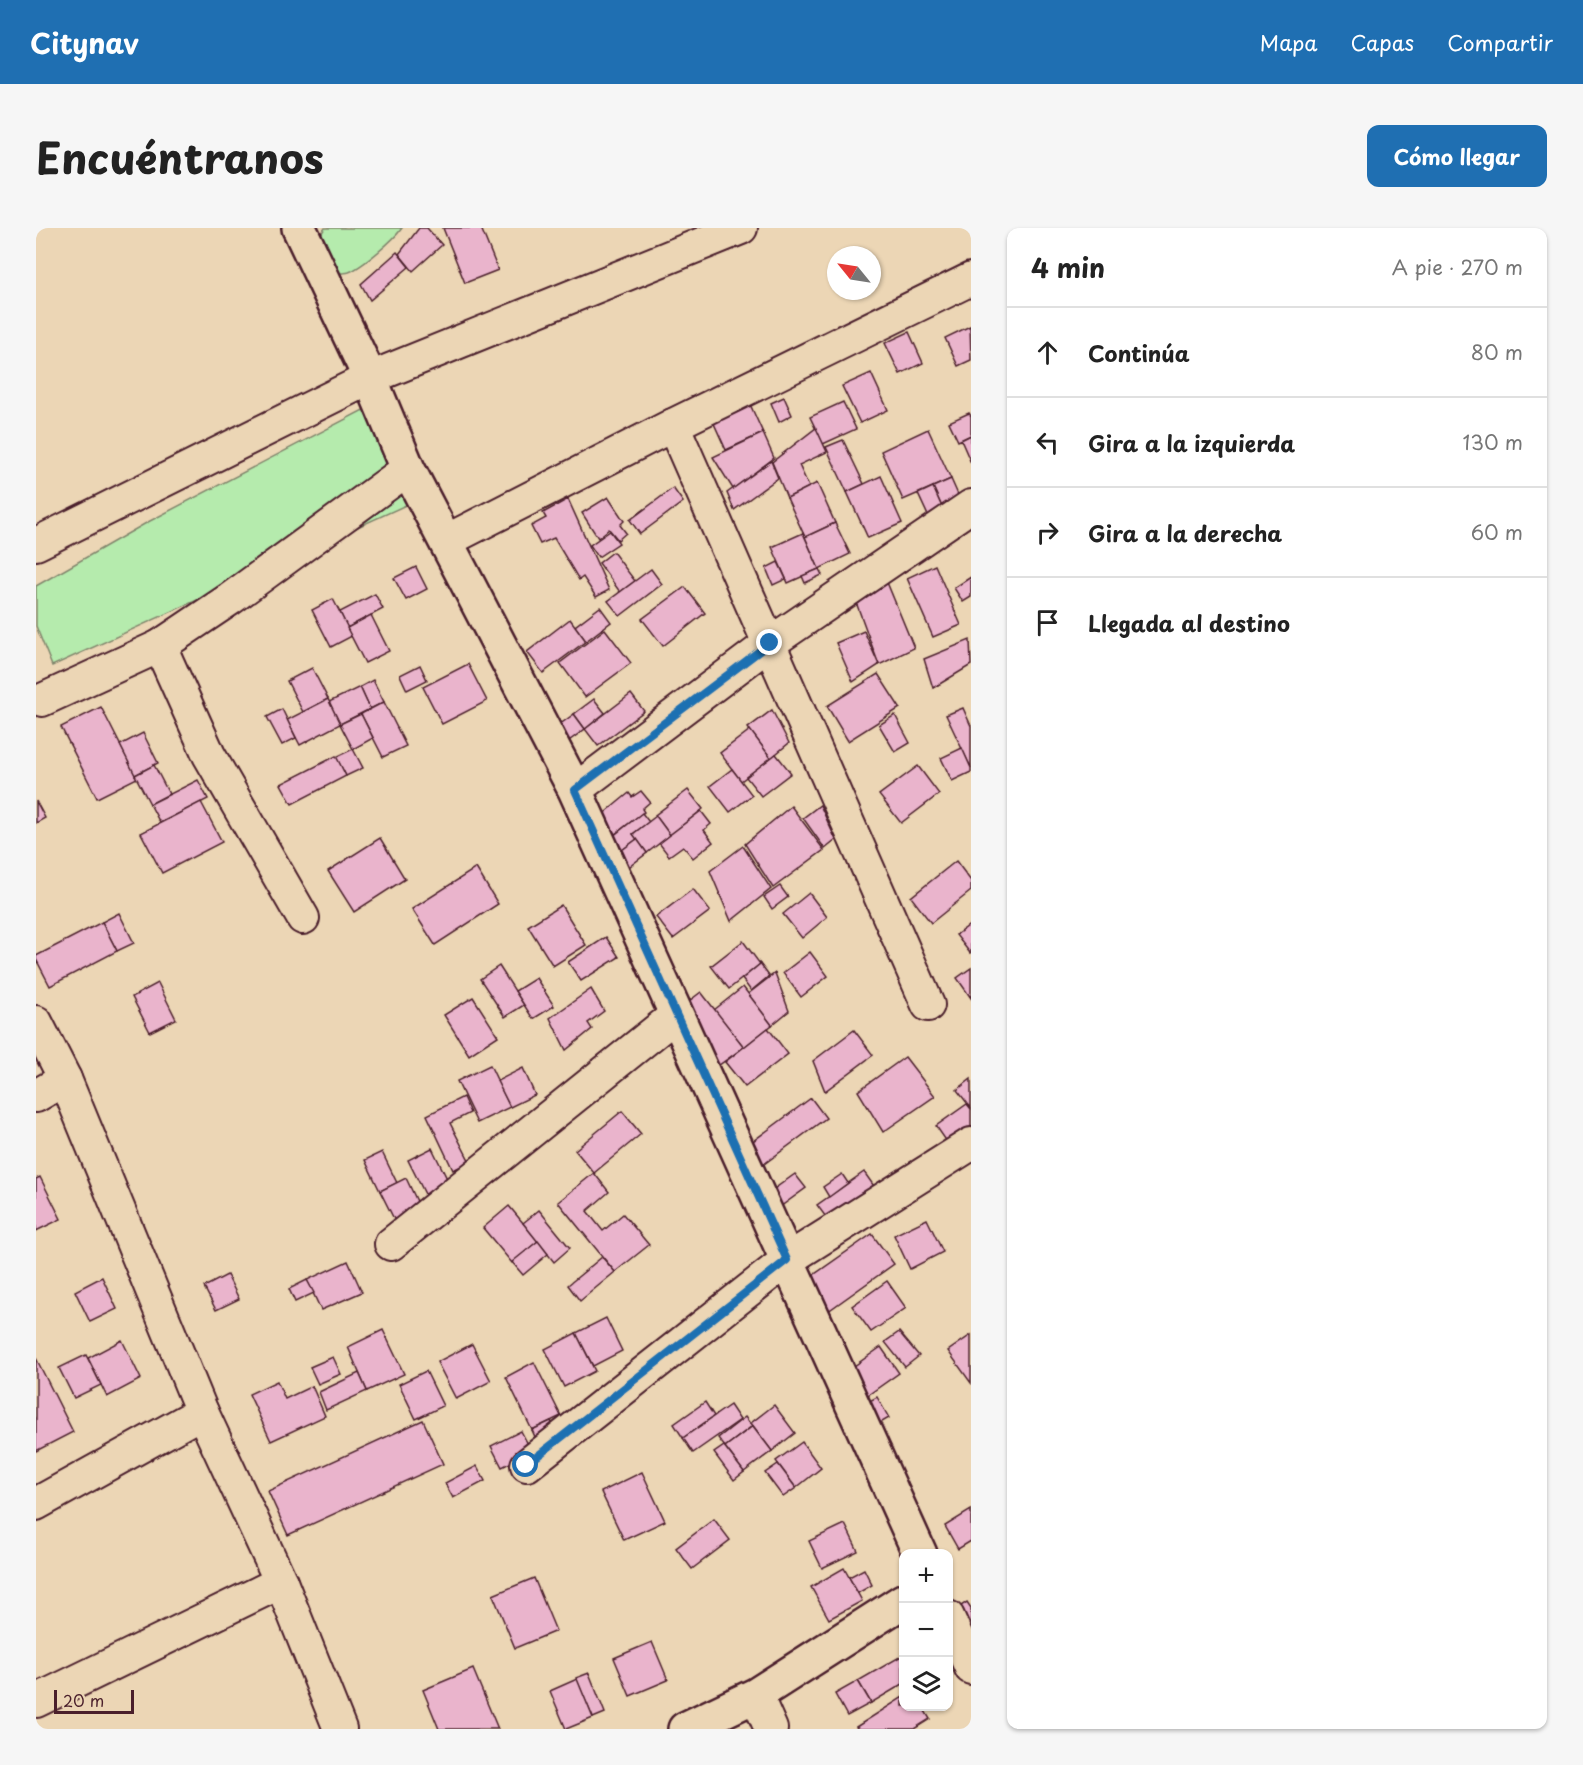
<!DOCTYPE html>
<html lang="es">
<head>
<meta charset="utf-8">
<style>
  body { margin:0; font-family:"Playpen Sans",sans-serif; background:#f6f6f6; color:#222 }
  .controls { position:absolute; right:18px; bottom:18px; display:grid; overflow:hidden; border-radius:12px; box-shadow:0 2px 4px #0004 }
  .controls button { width:54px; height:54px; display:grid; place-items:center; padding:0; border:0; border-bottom:2px solid #e0e0e0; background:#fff; color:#222; font:30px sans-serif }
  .compass { position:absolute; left:791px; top:18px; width:54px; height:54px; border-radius:50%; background:#fff; box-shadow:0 2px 4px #0004; rotate:300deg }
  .scale { position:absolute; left:18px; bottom:15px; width:80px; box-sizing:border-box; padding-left:6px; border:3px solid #4a1f2b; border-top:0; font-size:16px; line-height:21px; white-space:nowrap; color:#4a1f2b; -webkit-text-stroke:4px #ecd6b5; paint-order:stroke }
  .stop { position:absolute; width:18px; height:18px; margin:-14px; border:4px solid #1f6fb2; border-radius:50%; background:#fff }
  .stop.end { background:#1f6fb2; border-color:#fff; box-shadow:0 2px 6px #0008 }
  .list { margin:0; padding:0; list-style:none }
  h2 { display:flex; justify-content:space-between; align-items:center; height:78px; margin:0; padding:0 24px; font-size:26px }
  h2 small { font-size:20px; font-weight:400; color:#767676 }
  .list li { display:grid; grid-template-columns:39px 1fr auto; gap:18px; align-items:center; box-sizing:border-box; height:90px; padding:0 24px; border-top:2px solid #e0e0e0 }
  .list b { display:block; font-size:22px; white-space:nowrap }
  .list em { font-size:20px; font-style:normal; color:#767676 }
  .icon { flex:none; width:33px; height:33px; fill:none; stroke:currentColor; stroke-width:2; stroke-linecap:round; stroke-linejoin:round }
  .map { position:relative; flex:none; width:935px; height:1501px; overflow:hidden; border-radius:12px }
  header { display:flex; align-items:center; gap:36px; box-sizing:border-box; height:84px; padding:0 30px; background:#1f6fb2; color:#fff }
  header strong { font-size:28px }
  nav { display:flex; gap:33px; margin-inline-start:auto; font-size:21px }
  .intro { display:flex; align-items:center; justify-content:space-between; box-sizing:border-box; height:144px; padding:0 36px }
  h1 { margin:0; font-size:42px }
  .button { padding:15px 27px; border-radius:12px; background:#1f6fb2; color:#fff; font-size:21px; font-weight:700 }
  main { display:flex; gap:36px; padding:0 36px }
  aside { flex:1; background:#fff; border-radius:12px; box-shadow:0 2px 4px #0004 }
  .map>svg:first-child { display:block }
  .green { fill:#b5ebad; stroke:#80856c; stroke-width:1.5 }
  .building { fill:#eab4cc; stroke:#4a1f2b; stroke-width:1.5 }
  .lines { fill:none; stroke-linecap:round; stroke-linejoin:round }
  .minor-casing { stroke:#4a1f2b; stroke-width:36 }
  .tertiary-casing { stroke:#4a1f2b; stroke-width:38 }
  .minor { stroke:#ecd6b5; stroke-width:32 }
  .tertiary { stroke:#ecd6b5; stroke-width:33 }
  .route { stroke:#1f6fb2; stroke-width:8 }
</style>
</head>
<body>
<header>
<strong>Citynav</strong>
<nav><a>Mapa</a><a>Capas</a><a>Compartir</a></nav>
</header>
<div class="intro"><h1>Encuéntranos</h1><a class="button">Cómo llegar</a></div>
<main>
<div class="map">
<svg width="935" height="1501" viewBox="0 0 935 1501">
  <rect width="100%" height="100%" fill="#ecd6b5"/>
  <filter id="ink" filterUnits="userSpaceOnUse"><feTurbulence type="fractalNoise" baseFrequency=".0167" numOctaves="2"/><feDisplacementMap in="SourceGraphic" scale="12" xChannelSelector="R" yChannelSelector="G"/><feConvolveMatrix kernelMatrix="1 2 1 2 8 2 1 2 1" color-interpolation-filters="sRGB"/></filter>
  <g filter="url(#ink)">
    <!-- green -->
    <g class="green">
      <path d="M289 0H366C358 12 326 39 313 44 310 45 306 45 303 45L284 34 281 12Z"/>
      <polygon points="333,179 381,272 16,438 0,398 0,358 112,294"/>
    </g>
    <!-- building -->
    <g class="building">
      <polygon points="383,0 391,0 406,17 377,43 363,26"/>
      <polygon points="407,0 445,0 462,42 429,55"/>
      <polygon points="361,24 373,39 334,72 325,56"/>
      <polygon points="934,98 935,132 922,138 909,110"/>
      <polygon points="873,104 887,135 864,146 849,115"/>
      <polygon points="835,145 852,182 824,195 806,158"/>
      <polygon points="748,169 756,187 743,194 735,175"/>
      <polygon points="713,174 727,205 690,222 676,191"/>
      <polygon points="807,174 820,201 787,216 774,189"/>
      <polygon points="933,185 935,188 935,207 922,213 913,194"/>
      <polygon points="780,200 791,224 763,237 773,259 751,270 736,234"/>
      <polygon points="892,201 915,251 867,272 845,223"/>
      <polygon points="727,205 738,230 697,261 677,229"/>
      <polygon points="935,207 935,235 925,212"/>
      <polygon points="807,212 828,256 811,264 790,219"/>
      <polygon points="735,233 742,250 698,282 691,265"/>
      <polygon points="845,248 866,295 832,310 811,264"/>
      <polygon points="915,251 927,278 909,286 897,259"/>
      <polygon points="781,255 799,295 769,309 751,270"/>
      <polygon points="897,259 909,286 894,292 882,266"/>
      <polygon points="637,260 647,274 604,306 594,292"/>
      <polygon points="572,269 588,293 584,297 590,305 582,312 573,301 562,310 546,285"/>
      <polygon points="532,271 573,362 560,369 547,349 543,352 518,310 504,316 495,298 510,290 507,285"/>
      <polygon points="799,295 814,326 783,341 769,309"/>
      <polygon points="574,303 583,315 562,329 554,317"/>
      <polygon points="767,305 783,341 752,355 736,319"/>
      <polygon points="577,324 599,353 584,364 563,335"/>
      <polygon points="742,334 750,351 737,357 730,340"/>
      <polygon points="899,337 925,397 897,409 871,350"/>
      <polygon points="380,339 391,361 370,372 358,350"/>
      <polygon points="615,341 626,356 584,388 572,373"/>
      <polygon points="783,341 786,347 769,355 766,348"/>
      <polygon points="848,347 878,420 843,437 821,377"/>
      <polygon points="935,349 935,369 927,374 918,360"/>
      <polygon points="649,359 669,385 627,418 606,391"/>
      <polygon points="339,366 347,381 311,400 304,384"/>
      <polygon points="297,371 316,408 295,419 276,382"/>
      <polygon points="564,379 575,394 550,413 539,398"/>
      <polygon points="335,387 353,423 329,435 311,400"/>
      <polygon points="534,391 550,413 507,445 491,424"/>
      <polygon points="569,401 595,435 549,469 524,435"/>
      <polygon points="828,403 843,437 817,454 800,415"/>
      <polygon points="934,412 935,437 897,460 888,431"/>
      <polygon points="432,436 451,473 406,496 387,459"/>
      <polygon points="384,437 391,452 371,462 364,447"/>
      <polygon points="276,440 292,471 267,484 251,453"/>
      <polygon points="842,446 864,480 812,513 791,478"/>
      <polygon points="337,452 348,474 334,481 324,459"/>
      <polygon points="324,459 334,481 304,496 293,474"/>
      <polygon points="595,466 608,483 562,518 549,501"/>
      <polygon points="292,471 304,496 264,517 251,492"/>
      <polygon points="558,471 569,485 549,501 538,486"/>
      <polygon points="348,474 370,518 347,529 325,486"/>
      <polygon points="65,479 101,550 61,570 25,499"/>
      <polygon points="927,480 935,498 935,540 910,487"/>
      <polygon points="246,481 260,510 246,517 231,489"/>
      <polygon points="736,482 753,515 735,530 712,500"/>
      <polygon points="325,486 337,510 317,521 304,496"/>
      <polygon points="538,486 549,501 526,518 515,503"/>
      <polygon points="859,487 874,515 859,524 843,497"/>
      <polygon points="714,502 735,530 705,553 684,525"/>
      <polygon points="107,505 122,535 99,547 84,517"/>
      <polygon points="926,520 935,540 935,544 916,553 905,530"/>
      <polygon points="317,521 327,540 310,548 300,529"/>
      <polygon points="740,526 755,545 725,568 710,549"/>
      <polygon points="300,528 310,548 256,576 245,556"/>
      <polygon points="118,537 133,566 114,576 99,547"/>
      <polygon points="882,538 903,566 865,595 843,567"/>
      <polygon points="696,541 716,567 694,584 674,558"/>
      <polygon points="162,552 172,571 124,595 114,576"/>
      <polygon points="652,562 667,581 634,607 619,587"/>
      <polygon points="605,563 614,574 606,581 608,584 579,606 565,588 593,565 596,569"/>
      <polygon points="0,573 9,590 0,595"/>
      <polygon points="165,574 186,614 126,645 105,605"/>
      <polygon points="784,577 800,612 789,621 767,590"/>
      <polygon points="755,578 788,622 737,660 709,616"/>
      <polygon points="665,583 675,596 668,602 677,614 657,630 647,618 633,628 623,615"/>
      <polygon points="606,585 613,594 597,606 601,611 586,622 576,609"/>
      <polygon points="620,588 634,607 611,625 597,606"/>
      <polygon points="344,610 369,651 318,684 292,643"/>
      <polygon points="601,611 611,625 585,645 578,622 583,618 586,622"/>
      <polygon points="707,618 735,661 695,693 674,643"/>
      <polygon points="920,633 935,653 935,663 895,695 875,669"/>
      <polygon points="440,640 462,676 399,717 376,681"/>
      <polygon points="744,658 752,669 736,681 728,669"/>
      <polygon points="657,661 674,683 637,711 620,689"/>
      <polygon points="773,665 791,689 766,710 747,686"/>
      <polygon points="525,677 550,717 517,738 492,698"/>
      <polygon points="83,685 98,715 81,723 66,694"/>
      <polygon points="66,694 81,723 14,758 0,731 0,728"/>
      <polygon points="935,696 935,724 934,725 920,707"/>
      <polygon points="570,709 583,729 545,753 532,734"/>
      <polygon points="707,713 724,736 693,761 675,738"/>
      <polygon points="774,724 792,748 765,769 747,745"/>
      <polygon points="724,736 733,748 715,763 706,751"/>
      <polygon points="463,738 488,777 469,789 444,751"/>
      <polygon points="935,740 935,770 921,750"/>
      <polygon points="739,745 753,783 736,797 712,766"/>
      <polygon points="500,750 518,778 497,791 479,763"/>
      <polygon points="122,755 140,791 114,804 96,769"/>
      <polygon points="707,759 736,797 708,819 678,782"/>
      <polygon points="555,761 568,783 552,795 556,801 530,822 514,790"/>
      <polygon points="665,764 708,819 672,845 644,780"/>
      <polygon points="437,769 462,808 433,827 408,787"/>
      <polygon points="732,800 752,826 709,859 689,834"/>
      <polygon points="818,802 837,827 789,863 777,833"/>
      <polygon points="869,829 899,868 847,904 822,863"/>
      <polygon points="454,837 474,879 441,895 421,853"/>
      <polygon points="487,840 499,867 474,879 461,853"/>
      <polygon points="935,851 935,880 921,862"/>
      <polygon points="427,869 434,885 414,895 434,934 417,942 391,887"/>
      <polygon points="775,870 790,890 724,939 709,919"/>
      <polygon points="931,876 935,881 935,912 918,924 900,898"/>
      <polygon points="586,883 605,906 558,945 539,922"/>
      <polygon points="396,920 417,963 393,974 372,932"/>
      <polygon points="346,924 361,955 344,963 329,932"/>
      <polygon points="828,944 845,968 798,1000 781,977"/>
      <polygon points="558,945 573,964 551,983 567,1003 587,986 613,1017 579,1044 522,974"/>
      <polygon points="759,946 770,960 737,984 727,969"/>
      <polygon points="806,946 812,955 793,969 787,959"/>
      <polygon points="4,949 25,991 0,1003 0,951"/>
      <polygon points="370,950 386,984 361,997 344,963"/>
      <polygon points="473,978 502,1013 476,1035 447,1000"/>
      <polygon points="503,982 534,1020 518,1034 487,995"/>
      <polygon points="891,991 907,1024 874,1041 858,1007"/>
      <polygon points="836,1006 858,1036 788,1086 766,1055"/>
      <polygon points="502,1013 512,1026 487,1047 476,1034"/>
      <polygon points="566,1029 579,1044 544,1073 532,1057"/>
      <polygon points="312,1033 326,1064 285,1082 271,1052"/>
      <polygon points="191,1047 203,1071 180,1082 168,1059"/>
      <polygon points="66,1049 81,1081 54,1094 39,1063"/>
      <polygon points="271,1052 278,1065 259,1074 253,1061"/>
      <polygon points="851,1053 870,1080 835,1104 816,1078"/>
      <polygon points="570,1090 586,1123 557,1138 540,1105"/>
      <polygon points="347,1102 368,1146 331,1163 312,1119"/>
      <polygon points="863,1104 883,1128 869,1139 849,1114"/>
      <polygon points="540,1105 559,1143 528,1159 509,1121"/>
      <polygon points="935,1107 935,1155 912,1123"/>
      <polygon points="86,1112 105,1151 71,1169 52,1130"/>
      <polygon points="436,1116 455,1153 420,1171 401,1134"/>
      <polygon points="845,1119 863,1145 832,1167 814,1141"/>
      <polygon points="50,1127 65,1157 38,1170 23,1140"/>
      <polygon points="297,1129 305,1146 282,1156 274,1139"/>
      <polygon points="0,1130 37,1204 0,1223"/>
      <polygon points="498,1134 525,1188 496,1202 470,1149"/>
      <polygon points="390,1143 407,1178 380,1191 363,1156"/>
      <polygon points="323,1145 331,1163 290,1182 283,1164"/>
      <polygon points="241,1153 249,1171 276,1158 289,1188 235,1213 213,1166"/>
      <polygon points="841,1169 853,1190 834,1201 822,1179"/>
      <polygon points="669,1174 678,1188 647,1210 638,1196"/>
      <polygon points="694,1177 704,1192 657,1225 647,1210"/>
      <polygon points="738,1177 759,1205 736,1223 715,1195"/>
      <polygon points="709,1189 716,1198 689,1219 682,1210"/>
      <polygon points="387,1192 407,1236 252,1307 232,1263"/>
      <polygon points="515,1193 520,1201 500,1211 496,1202"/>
      <polygon points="717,1198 736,1223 708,1244 689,1219"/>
      <polygon points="485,1203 496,1224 466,1239 455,1218"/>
      <polygon points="766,1214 785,1240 760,1260 740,1233"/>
      <polygon points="688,1218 708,1244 698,1252 678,1225"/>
      <polygon points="742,1236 760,1260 747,1269 729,1245"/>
      <polygon points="441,1238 449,1253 417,1270 409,1255"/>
      <polygon points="606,1244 629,1293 588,1312 565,1264"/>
      <polygon points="935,1282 935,1313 922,1321 909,1298"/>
      <polygon points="678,1291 694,1312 656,1341 640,1320"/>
      <polygon points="809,1296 822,1323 786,1340 773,1313"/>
      <polygon points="808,1340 826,1373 793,1391 775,1359"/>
      <polygon points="828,1341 836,1357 822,1365 813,1349"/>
      <polygon points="498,1350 520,1403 479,1420 457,1367"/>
      <polygon points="931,1374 935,1380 935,1403 914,1385"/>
      <polygon points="616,1414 632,1452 594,1468 578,1430"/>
      <polygon points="867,1427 867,1456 835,1475 822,1453"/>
      <polygon points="437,1441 462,1501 403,1501 387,1462"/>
      <polygon points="553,1445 569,1485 557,1490 540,1450"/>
      <polygon points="541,1451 557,1490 530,1501 514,1463"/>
      <polygon points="822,1453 835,1475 811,1488 799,1466"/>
      <polygon points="867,1469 867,1478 886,1478 894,1491 878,1501 822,1501 820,1499"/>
    </g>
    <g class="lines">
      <!-- minor casing -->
      <g class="minor-casing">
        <g id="minor">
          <polyline points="637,197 892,777"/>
          <polyline points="410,313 637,197 935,51"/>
          <polyline points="0,316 334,150 705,0"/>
          <polyline points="124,418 173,527 267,690"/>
          <polyline points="6,472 124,418 194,371 372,241"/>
          <polyline points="539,562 734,415 935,278"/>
          <polyline points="0,794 29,851 166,1184 245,1354 304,1501"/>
          <polyline points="0,868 29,851"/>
          <polyline points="355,1016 640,787"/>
          <polyline points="491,1237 751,1032 935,916"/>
          <polyline points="0,1276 166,1184"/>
          <polyline points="912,1389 935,1440"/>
          <polyline points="720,1467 735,1501"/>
          <polyline points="0,1473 245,1354"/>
        </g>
      </g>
      <!-- tertiary casing -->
      <g class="tertiary-casing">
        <g id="tertiary">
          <polyline points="263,0 334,150 372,241 539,562 884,1326"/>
          <polyline points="649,1501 720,1467 867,1373"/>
        </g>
      </g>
      <!-- minor -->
      <use href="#minor" class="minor"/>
      <!-- tertiary -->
      <use href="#tertiary" class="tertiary"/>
    </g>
  </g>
  <g class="lines" filter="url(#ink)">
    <!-- route -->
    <polyline class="route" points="490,1237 751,1032 539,562 734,415"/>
  </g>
</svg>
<div class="controls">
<button>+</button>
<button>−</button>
<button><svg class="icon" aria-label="layers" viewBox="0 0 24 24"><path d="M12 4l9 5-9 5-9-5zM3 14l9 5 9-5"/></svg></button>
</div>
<svg class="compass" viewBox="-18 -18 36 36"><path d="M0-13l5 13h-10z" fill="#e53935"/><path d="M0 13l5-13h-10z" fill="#767676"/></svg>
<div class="scale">20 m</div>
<div class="stop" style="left:490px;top:1237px"></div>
<div class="stop end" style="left:734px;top:415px"></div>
</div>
<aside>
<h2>4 min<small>A pie · 270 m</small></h2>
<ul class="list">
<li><svg class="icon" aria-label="ahead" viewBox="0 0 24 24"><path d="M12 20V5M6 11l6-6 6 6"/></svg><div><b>Continúa</b></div><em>80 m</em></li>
<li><svg class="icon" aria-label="left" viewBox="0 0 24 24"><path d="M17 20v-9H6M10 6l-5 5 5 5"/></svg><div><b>Gira a la izquierda</b></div><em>130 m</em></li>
<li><svg class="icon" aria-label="right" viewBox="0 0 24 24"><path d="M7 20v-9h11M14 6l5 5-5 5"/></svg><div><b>Gira a la derecha</b></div><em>60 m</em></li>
<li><svg class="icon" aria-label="arrive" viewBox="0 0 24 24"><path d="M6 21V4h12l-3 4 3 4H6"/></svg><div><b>Llegada al destino</b></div></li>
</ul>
</aside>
</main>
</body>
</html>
